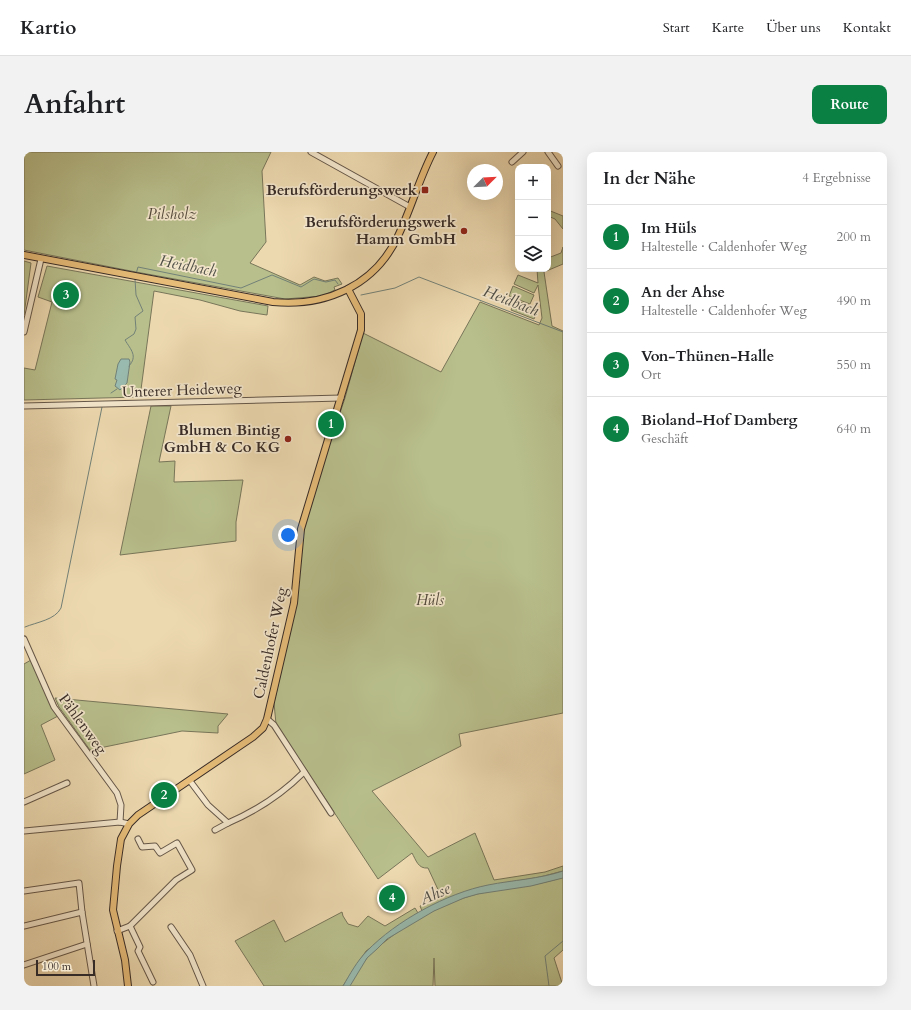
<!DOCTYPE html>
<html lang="de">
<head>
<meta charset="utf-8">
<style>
  body { margin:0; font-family:Cardo,serif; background:#f2f2f2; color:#202124 }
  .controls { position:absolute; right:12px; top:12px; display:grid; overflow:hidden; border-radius:8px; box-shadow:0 4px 16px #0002 }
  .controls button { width:36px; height:36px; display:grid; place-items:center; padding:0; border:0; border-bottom:1px solid #e0e0e0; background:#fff; color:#202124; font:20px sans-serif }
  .compass { position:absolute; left:443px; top:12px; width:36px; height:36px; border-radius:50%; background:#fff; box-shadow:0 4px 16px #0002; rotate:66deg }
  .scale { position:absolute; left:12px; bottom:10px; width:59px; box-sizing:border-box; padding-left:4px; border:2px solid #382c27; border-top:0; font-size:11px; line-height:14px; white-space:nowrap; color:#382c27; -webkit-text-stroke:3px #f3e6cc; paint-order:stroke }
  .you { position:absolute; left:264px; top:383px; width:14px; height:14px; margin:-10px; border:3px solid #fff; border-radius:50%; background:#1a73e8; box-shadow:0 0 0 6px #1a73e833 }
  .badge { display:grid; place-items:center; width:26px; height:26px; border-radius:50%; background:#0b8043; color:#fff; font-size:13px; font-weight:700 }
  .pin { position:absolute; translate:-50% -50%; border:2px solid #fff; box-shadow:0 1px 4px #0006 }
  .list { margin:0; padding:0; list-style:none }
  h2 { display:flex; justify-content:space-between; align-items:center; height:52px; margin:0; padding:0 16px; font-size:17px }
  h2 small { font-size:13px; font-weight:400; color:#757577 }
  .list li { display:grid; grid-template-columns:26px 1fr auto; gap:12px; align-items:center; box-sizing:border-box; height:64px; padding:0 16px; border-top:1px solid #e0e0e0 }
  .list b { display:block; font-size:15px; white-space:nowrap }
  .list p { margin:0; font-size:13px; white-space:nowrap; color:#757577 }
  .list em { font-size:13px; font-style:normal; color:#757577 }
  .icon { flex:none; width:22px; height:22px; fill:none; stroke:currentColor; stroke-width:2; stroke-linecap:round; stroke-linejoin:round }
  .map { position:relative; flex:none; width:539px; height:834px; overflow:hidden; border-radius:8px }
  header { display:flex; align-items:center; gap:24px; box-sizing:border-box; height:56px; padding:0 20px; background:#fff; border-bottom:1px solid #e0e0e0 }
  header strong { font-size:19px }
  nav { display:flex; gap:22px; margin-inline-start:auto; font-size:14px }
  .intro { display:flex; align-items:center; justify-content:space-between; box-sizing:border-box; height:96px; padding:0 24px }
  h1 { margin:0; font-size:28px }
  .button { padding:10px 18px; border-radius:8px; background:#0b8043; color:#fff; font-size:14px; font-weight:700 }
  main { display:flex; gap:24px; padding:0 24px }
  aside { flex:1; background:#fff; border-radius:8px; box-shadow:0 4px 16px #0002 }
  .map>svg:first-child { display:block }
  .green { fill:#b8bf8c; stroke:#78765a }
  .water { fill:#99baae; stroke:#728178 }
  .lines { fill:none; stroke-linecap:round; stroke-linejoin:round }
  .stream { stroke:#728178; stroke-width:1 }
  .minor-casing { stroke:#655749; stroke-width:7 }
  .major-casing { stroke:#382c27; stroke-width:8 }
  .minor { stroke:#f3e6cc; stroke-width:5 }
  .major { stroke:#e6bc78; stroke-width:6 }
  .poi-dot { fill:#8f2418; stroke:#f3e6cc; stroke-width:1.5 }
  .labels { text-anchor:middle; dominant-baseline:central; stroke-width:3.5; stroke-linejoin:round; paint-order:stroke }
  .poi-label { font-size:15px; font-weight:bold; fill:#382c27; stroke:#f3e6cc; text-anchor:end }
  .park-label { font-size:15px; font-style:italic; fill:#52493b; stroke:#f3e6cc }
  .street-label { font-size:15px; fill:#382c27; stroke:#f3e6cc }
  .water-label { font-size:16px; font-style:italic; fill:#505049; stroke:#f3e6cc }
</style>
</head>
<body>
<header>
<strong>Kartio</strong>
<nav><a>Start</a><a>Karte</a><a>Über uns</a><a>Kontakt</a></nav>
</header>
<div class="intro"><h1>Anfahrt</h1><a class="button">Route</a></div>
<main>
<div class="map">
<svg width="539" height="834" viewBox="0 0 539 834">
  <rect width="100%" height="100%" fill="#edd9b0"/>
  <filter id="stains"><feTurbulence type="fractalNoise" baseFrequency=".005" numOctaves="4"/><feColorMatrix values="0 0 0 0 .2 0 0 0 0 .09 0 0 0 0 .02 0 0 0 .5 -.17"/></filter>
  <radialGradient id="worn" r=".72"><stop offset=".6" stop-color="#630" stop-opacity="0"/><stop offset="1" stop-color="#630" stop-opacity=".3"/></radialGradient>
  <!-- green -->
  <g class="green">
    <polygon points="0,0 247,0 238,19 242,90 226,111 276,133 290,125 301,129 314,126 318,132 310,135 311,138 298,144 261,147 112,120 0,98"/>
    <polygon points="524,58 539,64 539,77 531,67 524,64"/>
    <path d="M539 95V112L520 120 528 174 539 179V561L435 582 437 594 348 639 404 705 451 681 470 728 521 720 539 714V719L516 725 454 736 398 759 396 754 417 744 404 716C394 717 392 708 388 701L354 727 252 572 250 551 269 466 279 379 287 347 321 246 339 181 417 220 456 150 515 173 518 166 514 133 510 141 490 132 494 123 514 131 513 117H524V106L537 101Z"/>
    <polygon points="0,109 7,111 0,163"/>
    <polygon points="23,114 244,154 243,163 216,159 176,148 130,139 116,245 0,248 0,216 11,218 28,150 14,145"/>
    <polygon points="489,134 510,143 506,152 485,144"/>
    <polygon points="491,148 514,157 510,167 487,158"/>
    <polygon points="127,254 147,254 135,310 151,309 150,330 219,328 212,370 212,389 96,403"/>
    <polygon points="7,508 34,564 17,573 31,608 0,622 0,512"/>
    <polygon points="31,546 204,562 194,574 194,581 158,579 66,598 35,555"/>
    <path d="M539 725V798L530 806 539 834H411L410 806 409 834H325C331 824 336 814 343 806 368 779 417 751 453 742 482 735 511 735 539 725Z"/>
    <polygon points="391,756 394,761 342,799 319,834 240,834 211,789 250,768 261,790 318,760 319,764 324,772 334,775 344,764 361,774"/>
  </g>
  <!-- water -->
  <g class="water">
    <polygon points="97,207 105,207 106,210 103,231 96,238 91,234 93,228 91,227 94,212"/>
    <path d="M539 719V726L507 734 454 742 440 746 410 759 363 787 353 797 343 806 326 834H319C326 822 333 809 343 799 372 769 423 741 464 733 489 728 515 727 539 719Z"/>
  </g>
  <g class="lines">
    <!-- stream -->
    <g class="stream">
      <polyline points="112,122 114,115 217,136 248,123 277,135 290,127 302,130 311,128 314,132"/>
      <polyline points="337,143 371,136 395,125 539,180"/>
      <path d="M105 214C114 204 107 198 101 188L110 182 112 177 111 165 119 159 112 143 111 127"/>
      <polyline points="87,241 93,237"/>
      <path d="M1 475C13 470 31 468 37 456L78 255"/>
      <polyline points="525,834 521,804 539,789"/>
    </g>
    <!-- minor casing -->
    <g class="minor-casing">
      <g id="minor">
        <polyline points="287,0 386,55"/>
        <polyline points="524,0 534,14"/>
        <polyline points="488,10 499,0"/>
        <polyline points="0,180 17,107"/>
        <polyline points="0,254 317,246"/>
        <polyline points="0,487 30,555 93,641 97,653 96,670"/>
        <polyline points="243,567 250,573 307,661"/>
        <path d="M166 629 184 653 204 671C232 659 258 642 280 620"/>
        <polyline points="0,650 43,631"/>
        <polyline points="191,678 204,671"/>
        <polyline points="0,679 96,670 105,672"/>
        <polyline points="0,739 55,731 58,760 70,834"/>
        <polyline points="0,774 58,760"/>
        <polyline points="106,774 116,795 114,799 129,830"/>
        <polyline points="147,775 166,803 179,834"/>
        <polyline points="93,779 106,774 152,728 168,718 153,691 136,701 131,694 118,695 114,687"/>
        <polyline points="0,813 63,792"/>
      </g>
    </g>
    <!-- major casing -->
    <g class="major-casing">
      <g id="major">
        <path d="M0 103 249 150C301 155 351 134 374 84 387 57 395 27 409 0"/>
        <polyline points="104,834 101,808 89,758 93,714 97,687 105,672 114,663 229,585 239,576 243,567 270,451 277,377 337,178 337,162 324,137"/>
      </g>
    </g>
    <!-- minor -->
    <use href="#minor" class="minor"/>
    <!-- major -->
    <use href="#major" class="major"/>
  </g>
  <!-- markers -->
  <g class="poi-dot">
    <rect x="397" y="34" width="8" height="8" rx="2"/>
    <circle cx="440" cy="79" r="4"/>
    <circle cx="264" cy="287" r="4"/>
  </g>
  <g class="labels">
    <!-- poi labels -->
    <g class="poi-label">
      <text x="393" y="38">Berufsförderungswerk</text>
      <text x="432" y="70">Berufsförderungswerk<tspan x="432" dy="17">Hamm GmbH</tspan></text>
      <text x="256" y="278">Blumen Bintig<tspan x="256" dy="17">GmbH &amp; Co KG</tspan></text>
    </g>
    <!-- park labels -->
    <g class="park-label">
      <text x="148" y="62">Pilsholz</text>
      <text x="406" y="448">Hüls</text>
    </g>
    <!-- street labels -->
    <g class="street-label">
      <text transform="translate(158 238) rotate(-2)">Unterer Heideweg</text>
      <text transform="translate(246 491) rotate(-78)">Caldenhofer Weg</text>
      <text transform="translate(59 572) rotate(54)">Pählenweg</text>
    </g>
    <!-- water labels -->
    <g class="water-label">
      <text transform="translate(164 114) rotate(11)">Heidbach</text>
      <text transform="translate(487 149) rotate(21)">Heidbach</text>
      <text transform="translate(411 742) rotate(-24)">Ahse</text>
    </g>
  </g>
  <rect width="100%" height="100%" filter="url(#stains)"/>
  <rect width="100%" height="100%" fill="url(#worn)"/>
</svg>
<div class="controls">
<button>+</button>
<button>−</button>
<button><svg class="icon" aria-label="layers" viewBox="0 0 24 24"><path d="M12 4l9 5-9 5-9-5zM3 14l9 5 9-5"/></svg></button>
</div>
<svg class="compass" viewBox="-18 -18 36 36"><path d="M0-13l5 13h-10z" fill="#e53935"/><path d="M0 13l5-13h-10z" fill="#757577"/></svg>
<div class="scale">100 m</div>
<div class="you"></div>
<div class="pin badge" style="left:307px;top:272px">1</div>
<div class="pin badge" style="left:140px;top:643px">2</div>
<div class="pin badge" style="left:42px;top:143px">3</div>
<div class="pin badge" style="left:368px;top:746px">4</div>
</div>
<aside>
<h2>In der Nähe<small>4 Ergebnisse</small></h2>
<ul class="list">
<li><span class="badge">1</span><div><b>Im Hüls</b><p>Haltestelle · Caldenhofer Weg</p></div><em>200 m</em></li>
<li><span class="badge">2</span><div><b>An der Ahse</b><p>Haltestelle · Caldenhofer Weg</p></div><em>490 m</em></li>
<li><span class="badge">3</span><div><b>Von-Thünen-Halle</b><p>Ort</p></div><em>550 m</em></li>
<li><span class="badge">4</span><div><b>Bioland-Hof Damberg</b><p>Geschäft</p></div><em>640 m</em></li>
</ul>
</aside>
</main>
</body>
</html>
